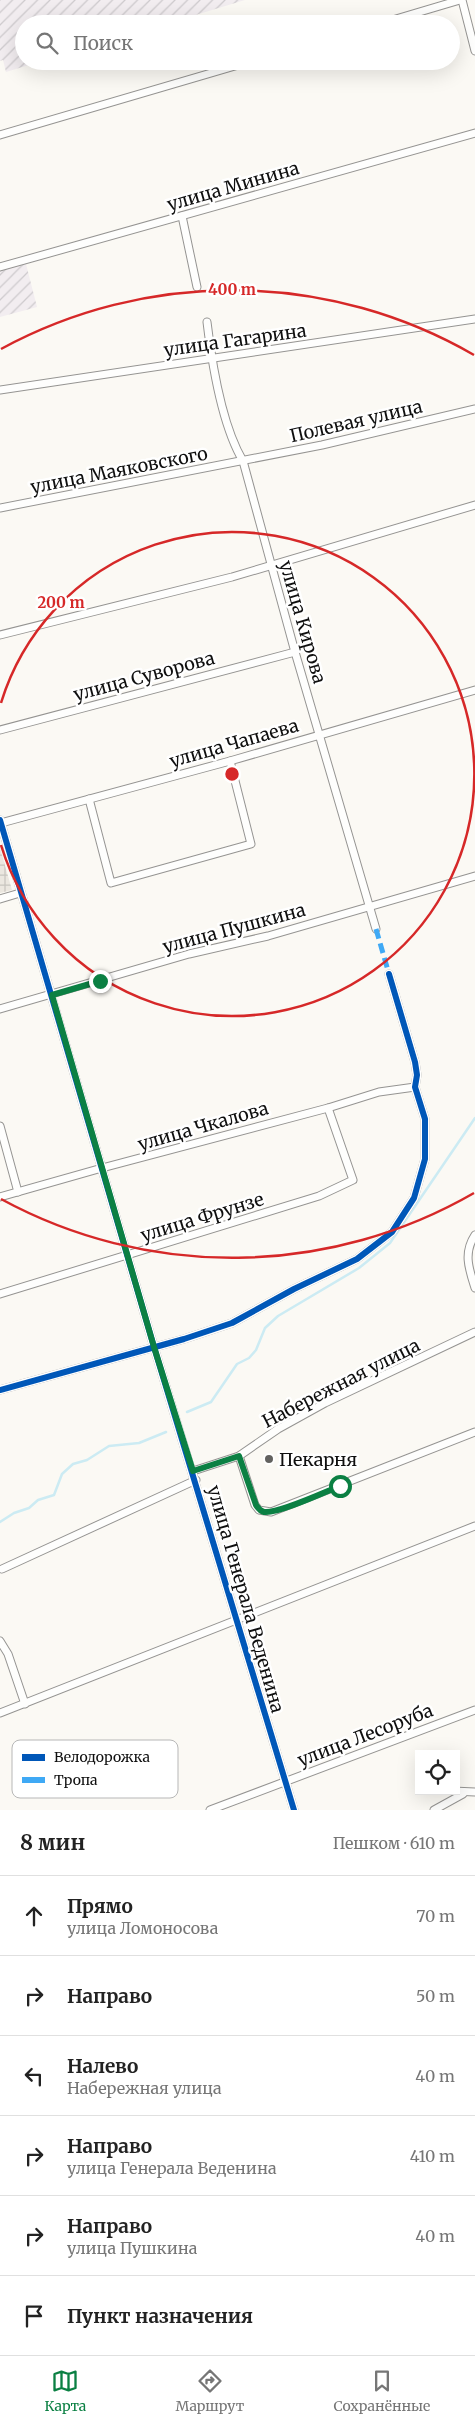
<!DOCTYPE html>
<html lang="ru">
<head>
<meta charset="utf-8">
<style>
  body { margin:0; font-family:Merriweather,serif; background:#f2f2f2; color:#222 }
  .controls { position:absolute; right:15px; bottom:15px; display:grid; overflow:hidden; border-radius:0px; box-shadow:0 5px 20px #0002 }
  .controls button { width:45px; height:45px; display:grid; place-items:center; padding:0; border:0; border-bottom:1px solid #e0e0e0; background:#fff; color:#222; font:25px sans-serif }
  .stop { position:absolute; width:15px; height:15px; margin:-11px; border:4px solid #0b8043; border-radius:50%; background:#fff }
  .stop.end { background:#0b8043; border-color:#fff; box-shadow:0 1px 5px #0008 }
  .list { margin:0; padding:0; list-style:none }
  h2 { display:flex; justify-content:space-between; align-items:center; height:65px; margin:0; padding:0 20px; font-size:21px }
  h2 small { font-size:16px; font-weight:400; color:#767676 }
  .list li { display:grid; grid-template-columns:32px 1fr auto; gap:15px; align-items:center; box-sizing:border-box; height:80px; padding:0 20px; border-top:1px solid #e0e0e0 }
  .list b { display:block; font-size:19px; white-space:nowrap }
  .list p { margin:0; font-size:16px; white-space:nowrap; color:#767676 }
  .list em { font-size:16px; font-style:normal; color:#767676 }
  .icon { flex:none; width:28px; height:28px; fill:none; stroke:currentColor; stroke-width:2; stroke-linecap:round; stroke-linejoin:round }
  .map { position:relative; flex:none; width:475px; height:1810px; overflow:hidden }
  .search { position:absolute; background:#fff; box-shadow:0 5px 20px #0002; left:15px; right:15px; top:15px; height:55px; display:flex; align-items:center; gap:12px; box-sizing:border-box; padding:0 18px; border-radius:28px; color:#767676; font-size:19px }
  .sheet { height:545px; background:#fff }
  nav { display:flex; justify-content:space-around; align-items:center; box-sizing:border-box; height:70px; border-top:1px solid #e0e0e0; background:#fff; font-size:14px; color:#767676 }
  nav a { display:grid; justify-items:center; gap:2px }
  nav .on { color:#0b8043 }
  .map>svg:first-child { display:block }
  .industrial { fill:url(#industrial-furrows) }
  .plaza { fill:url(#plaza-grid) }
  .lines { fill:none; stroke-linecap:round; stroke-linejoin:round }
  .stream { stroke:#ccebf3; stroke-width:2.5 }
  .minor-casing { stroke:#959492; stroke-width:9 }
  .minor { stroke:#fefefd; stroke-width:7 }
  .quiet { stroke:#3fa9f5; stroke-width:5; stroke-dasharray:10 5; stroke-linecap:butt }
  .cycleway-casing { stroke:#fff; stroke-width:9 }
  .cycleway { stroke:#0057b8; stroke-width:6 }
  .route { stroke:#0b8043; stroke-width:6 }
  .ring { fill:none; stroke:#d62828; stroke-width:2.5 }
  .poi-dot { fill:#62615f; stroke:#fff; stroke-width:2 }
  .labels { text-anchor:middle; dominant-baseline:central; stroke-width:5; stroke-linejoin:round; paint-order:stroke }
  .street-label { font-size:18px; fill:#0f0f0f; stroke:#fff }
  .poi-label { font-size:18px; fill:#0f0f0f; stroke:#fff; text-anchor:start }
  .key { fill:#fff; stroke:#b7b7b7; stroke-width:1 }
  .key-label { font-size:14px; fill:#0f0f0f }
  .centre { fill:#d62828; stroke:#fff; stroke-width:2.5 }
  .ring-label { font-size:15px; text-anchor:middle; font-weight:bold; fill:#d62828; stroke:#fff; stroke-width:5; stroke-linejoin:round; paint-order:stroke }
</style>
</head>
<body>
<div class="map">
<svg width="475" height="1810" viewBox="0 0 475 1810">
  <defs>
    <pattern id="industrial-furrows" width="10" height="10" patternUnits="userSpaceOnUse" patternTransform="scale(1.25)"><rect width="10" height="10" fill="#f2edf0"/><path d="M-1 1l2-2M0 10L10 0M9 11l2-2" fill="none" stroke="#cecacd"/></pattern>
    <pattern id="plaza-grid" width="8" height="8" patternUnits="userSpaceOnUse" patternTransform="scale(1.25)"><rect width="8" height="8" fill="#ebe7e0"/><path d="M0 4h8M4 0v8" fill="none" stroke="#c8c5bf"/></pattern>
  </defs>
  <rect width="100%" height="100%" fill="#fbf9f4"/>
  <!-- industrial -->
  <g class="industrial">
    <polygon points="0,0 245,0 166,24 24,24 24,61 42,61 6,72 3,60 0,61"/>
    <polygon points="26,264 37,307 0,317 0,271"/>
  </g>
  <!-- plaza -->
  <polygon class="plaza" points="0,848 12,890 0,893"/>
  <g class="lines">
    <!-- stream -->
    <g class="stream">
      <polyline points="187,1412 211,1402 237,1364 249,1358 256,1350 265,1328 278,1316 359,1268 390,1243 475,1118"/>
      <polyline points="0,1522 14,1513 29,1508 38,1500 54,1495 62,1474 73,1464 87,1460 109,1446 139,1443 166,1432"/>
    </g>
    <!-- minor casing -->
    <g class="minor-casing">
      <g id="minor">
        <polyline points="462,0 475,51"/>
        <polyline points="379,24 460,0"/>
        <polyline points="0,135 252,61"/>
        <polyline points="182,216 197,287"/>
        <polyline points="0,267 475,133"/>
        <path d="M207 322C212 364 221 424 243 461L295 652 376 929"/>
        <polyline points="0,390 475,319"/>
        <polyline points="0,508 322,445 475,409"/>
        <polyline points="0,635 232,577 475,505"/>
        <polyline points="0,730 295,652"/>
        <polyline points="89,799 111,883 251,844 230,761"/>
        <polyline points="0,820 154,1347 294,1810"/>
        <polyline points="1,823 230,761 475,690"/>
        <polyline points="0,899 20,893"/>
        <polyline points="0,1009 189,954 268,936 475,876"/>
        <polyline points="0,1126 18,1192"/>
        <polyline points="0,1197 102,1168 328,1108 379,1092 415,1087"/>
        <path d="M475 1235C463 1253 469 1269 475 1288"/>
        <polyline points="0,1294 319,1196 353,1180 328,1108"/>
        <polyline points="0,1390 184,1339 232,1323 294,1289 357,1259 392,1232 414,1198 425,1159 425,1119 415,1087 417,1075 415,1062 389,974"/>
        <polyline points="239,1456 255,1505 259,1510 271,1512 475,1432"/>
        <polyline points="193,1471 239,1456 278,1429 325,1403 475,1332"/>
        <polyline points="2,1569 196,1480"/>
        <polyline points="0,1641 8,1654 25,1704"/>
        <polyline points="0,1713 475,1526"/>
        <polyline points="453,1791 475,1792"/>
        <polyline points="210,1810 475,1710"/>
        <polyline points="434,1810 463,1794"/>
      </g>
    </g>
    <!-- minor -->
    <use href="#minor" class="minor"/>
    <!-- quiet -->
    <polyline class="quiet" points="376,929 389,974"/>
    <!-- cycleway casing -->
    <g class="cycleway-casing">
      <g id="cycleway">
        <polyline points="0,820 154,1347 294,1810"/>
        <polyline points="0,1390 184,1339 232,1323 294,1289 357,1259 392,1232 414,1198 425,1159 425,1119 415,1087 417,1075 415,1062 389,974"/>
      </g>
    </g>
    <!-- cycleway -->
    <use href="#cycleway" class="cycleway"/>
  </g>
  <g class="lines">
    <!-- route -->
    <path class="route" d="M100 981 52 995 154 1347 193 1471 239 1456 256 1505C258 1508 260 1511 264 1512 278 1514 325 1492 340 1486"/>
  </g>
  <!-- distance rings -->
  <g class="ring">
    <path d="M1 703A242 242 0 1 1 1 845"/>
    <path d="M474 1193A484 484 0 0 1 1 1199M1 349A484 484 0 0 1 474 355"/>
  </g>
  <!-- markers -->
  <circle class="poi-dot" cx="269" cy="1459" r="5"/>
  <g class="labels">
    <!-- street labels -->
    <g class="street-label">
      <text transform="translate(233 186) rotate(-16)">улица Минина</text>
      <text transform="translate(235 340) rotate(-8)">улица Гагарина</text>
      <text transform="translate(356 421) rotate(-13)">Полевая улица</text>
      <text transform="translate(119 470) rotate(-11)">улица Маяковского</text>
      <text transform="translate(303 622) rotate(74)">улица Кирова</text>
      <text transform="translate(144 676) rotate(-15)">улица Суворова</text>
      <text transform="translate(234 743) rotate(-16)">улица Чапаева</text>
      <text transform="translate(234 928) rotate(-15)">улица Пушкина</text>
      <text transform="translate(203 1126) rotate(-16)">улица Чкалова</text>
      <text transform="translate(202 1217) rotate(-17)">улица Фрунзе</text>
      <text transform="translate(341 1383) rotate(-27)">Набережная улица</text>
      <text transform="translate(246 1599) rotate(74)">улица Генерала Веденина</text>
      <text transform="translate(365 1735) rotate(-21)">улица Лесоруба</text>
    </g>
    <!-- poi labels -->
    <g class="poi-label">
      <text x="279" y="1459">Пекарня</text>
    </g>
  </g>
  <!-- legend -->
  <rect x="12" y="1740" width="166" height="58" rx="8" class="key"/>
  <rect x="22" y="1754" width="23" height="7" fill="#0057b8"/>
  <rect x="22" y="1777" width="23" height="6" fill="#3fa9f5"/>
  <g class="key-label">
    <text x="54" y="1762">Велодорожка</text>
    <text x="54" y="1785">Тропа</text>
  </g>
  <circle cx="232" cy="774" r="8" class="centre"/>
  <g class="ring-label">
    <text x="232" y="295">400 m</text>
    <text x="61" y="608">200 m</text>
  </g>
</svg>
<div class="controls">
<button><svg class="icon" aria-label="locate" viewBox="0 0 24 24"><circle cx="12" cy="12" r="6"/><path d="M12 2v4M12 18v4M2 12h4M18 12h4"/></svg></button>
</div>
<div class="stop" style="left:340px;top:1486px"></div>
<div class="stop end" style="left:100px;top:981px"></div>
<div class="search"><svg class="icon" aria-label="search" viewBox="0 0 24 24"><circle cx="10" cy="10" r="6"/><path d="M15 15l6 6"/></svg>Поиск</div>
</div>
<section class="sheet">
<h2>8 мин<small>Пешком · 610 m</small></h2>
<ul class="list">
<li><svg class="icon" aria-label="ahead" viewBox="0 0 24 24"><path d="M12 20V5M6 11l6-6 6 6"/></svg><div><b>Прямо</b><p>улица Ломоносова</p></div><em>70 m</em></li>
<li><svg class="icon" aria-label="right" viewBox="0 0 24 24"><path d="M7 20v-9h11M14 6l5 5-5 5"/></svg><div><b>Направо</b></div><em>50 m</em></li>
<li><svg class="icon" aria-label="left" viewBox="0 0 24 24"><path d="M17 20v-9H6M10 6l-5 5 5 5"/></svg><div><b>Налево</b><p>Набережная улица</p></div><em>40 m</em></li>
<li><svg class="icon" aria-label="right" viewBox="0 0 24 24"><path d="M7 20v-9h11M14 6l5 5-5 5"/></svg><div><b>Направо</b><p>улица Генерала Веденина</p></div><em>410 m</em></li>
<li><svg class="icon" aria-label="right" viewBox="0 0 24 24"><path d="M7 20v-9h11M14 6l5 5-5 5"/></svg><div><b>Направо</b><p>улица Пушкина</p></div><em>40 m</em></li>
<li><svg class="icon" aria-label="arrive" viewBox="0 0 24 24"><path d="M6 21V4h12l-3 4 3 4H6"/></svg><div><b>Пункт назначения</b></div></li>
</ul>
</section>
<nav>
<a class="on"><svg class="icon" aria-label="map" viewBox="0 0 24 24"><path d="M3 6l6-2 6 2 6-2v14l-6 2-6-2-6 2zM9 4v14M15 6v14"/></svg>Карта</a>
<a><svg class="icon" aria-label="directions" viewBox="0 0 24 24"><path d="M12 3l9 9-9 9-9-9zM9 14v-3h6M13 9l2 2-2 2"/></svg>Маршрут</a>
<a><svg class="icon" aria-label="saved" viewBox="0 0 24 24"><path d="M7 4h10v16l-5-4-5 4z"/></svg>Сохранённые</a>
</nav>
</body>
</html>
